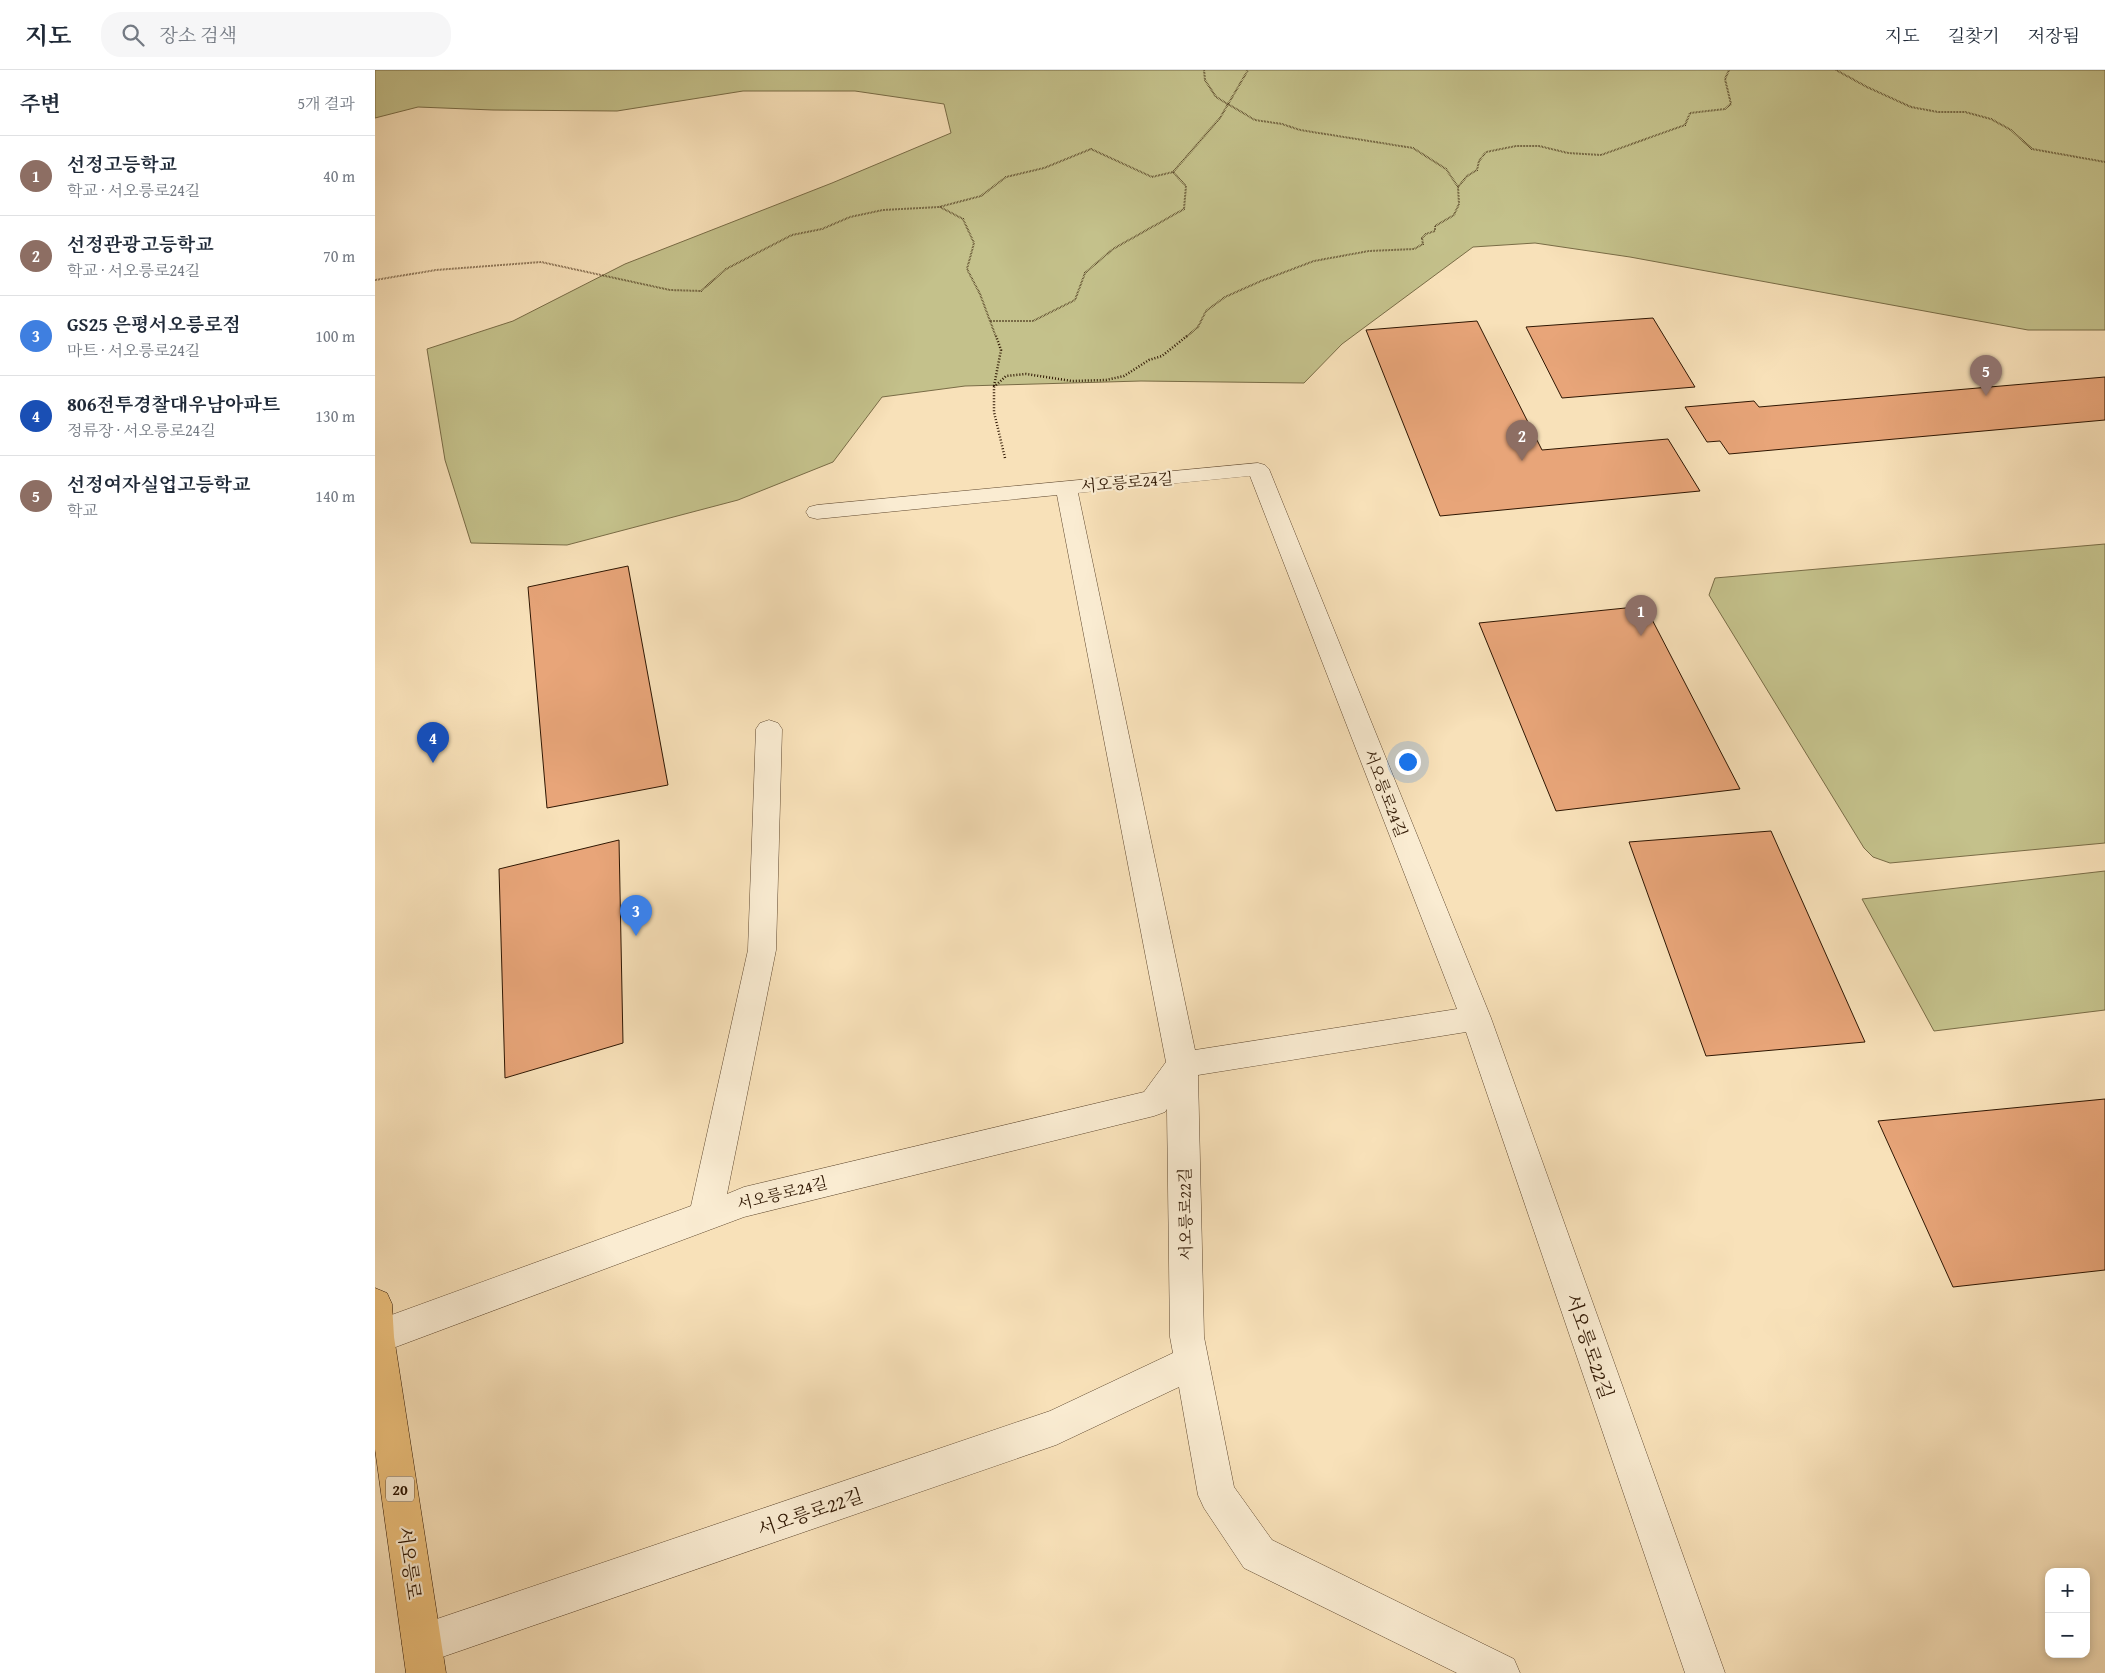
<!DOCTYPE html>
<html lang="ko">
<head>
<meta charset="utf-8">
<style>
  body { margin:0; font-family:"Gentium Book Plus","Noto Serif KR",serif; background:#f6f6f7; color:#1f2937 }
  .controls { position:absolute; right:15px; bottom:15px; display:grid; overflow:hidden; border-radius:10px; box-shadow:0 2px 8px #0003 }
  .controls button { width:45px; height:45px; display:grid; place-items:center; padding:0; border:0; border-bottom:1px solid #e0e1e3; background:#fff; color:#1f2937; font:25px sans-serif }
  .you { position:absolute; left:1032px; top:691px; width:18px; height:18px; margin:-12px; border:4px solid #fff; border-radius:50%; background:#1a73e8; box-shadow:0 0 0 8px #1a73e833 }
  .badge { display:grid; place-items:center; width:32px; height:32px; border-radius:50%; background:#0b8043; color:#fff; font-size:16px; font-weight:700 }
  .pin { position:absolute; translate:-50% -41px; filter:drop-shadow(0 1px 2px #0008) }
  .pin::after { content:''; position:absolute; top:26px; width:18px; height:15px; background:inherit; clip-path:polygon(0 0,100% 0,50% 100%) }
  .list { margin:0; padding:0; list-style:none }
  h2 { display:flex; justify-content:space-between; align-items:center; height:65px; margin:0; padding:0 20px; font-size:21px }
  h2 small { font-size:16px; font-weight:400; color:#747a83 }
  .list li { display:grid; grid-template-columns:32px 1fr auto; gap:15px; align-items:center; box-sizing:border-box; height:80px; padding:0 20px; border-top:1px solid #e0e1e3 }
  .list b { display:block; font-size:19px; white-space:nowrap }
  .list p { margin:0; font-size:16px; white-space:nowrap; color:#747a83 }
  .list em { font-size:16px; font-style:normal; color:#747a83 }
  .icon { flex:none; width:28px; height:28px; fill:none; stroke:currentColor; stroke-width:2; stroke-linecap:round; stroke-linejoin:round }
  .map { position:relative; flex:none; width:1730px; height:1603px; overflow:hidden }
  header { display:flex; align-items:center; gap:30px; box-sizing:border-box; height:70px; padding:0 25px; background:#fff; border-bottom:1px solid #e0e1e3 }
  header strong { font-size:24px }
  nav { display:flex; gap:28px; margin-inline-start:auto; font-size:18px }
  .search { width:350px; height:45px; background:#f6f6f7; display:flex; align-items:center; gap:12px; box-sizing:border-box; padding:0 18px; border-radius:20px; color:#747a83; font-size:19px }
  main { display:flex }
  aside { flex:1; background:#fff }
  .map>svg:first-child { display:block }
  .green { fill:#c4c18b; stroke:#796c46 }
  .building { fill:#e8a579; stroke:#2e1602 }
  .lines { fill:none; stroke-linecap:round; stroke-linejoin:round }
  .minor-casing { stroke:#604930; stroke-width:1 }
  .major-casing { stroke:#2e1602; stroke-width:1 }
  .path-far1 { stroke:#2e1602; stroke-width:2; stroke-dasharray:0.5 1; stroke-linecap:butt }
  .path { stroke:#2e1602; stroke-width:2.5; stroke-dasharray:1 2; stroke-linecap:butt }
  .minor { fill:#faecd2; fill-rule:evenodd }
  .major { fill:#ecc07c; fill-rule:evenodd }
  .labels { text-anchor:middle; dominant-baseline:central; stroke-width:4.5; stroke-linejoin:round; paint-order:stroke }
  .shield { fill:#faecd2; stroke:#6b5640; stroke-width:1 }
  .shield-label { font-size:15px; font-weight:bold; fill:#2e1602 }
  .street-label { font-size:16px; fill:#2e1602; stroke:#faecd2 }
  .near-street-label { font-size:19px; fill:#2e1602; stroke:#faecd2 }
</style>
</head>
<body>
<header>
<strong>지도</strong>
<div class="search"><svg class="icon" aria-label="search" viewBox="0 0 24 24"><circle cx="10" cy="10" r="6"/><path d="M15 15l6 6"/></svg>장소 검색</div>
<nav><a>지도</a><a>길찾기</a><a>저장됨</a></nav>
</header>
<main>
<aside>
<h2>주변<small>5개 결과</small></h2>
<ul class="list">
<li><span class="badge" style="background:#8d6e63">1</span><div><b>선정고등학교</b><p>학교 · 서오릉로24길</p></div><em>40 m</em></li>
<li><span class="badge" style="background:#8d6e63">2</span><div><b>선정관광고등학교</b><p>학교 · 서오릉로24길</p></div><em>70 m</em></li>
<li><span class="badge" style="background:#3f7fe0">3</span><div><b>GS25 은평서오릉로점</b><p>마트 · 서오릉로24길</p></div><em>100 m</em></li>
<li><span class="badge" style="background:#1a4fb4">4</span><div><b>806전투경찰대우남아파트</b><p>정류장 · 서오릉로24길</p></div><em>130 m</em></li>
<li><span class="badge" style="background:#8d6e63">5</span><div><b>선정여자실업고등학교</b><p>학교</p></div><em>140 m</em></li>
</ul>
</aside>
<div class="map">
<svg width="1730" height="1603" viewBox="0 0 1730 1603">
  <rect width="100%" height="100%" fill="#f8e1b9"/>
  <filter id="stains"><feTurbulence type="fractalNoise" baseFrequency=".004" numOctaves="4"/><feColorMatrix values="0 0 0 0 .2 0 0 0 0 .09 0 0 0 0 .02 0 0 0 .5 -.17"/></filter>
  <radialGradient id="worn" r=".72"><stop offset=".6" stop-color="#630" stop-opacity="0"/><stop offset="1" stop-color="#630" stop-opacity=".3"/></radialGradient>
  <!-- green -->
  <g class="green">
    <polygon points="0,0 1730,0 1730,260 1653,260 1255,187 1160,173 1098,177 967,274 929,313 766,311 590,316 507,327 458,392 363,430 192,475 96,473 70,390 52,279 138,251 250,194 457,113 576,63 569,34 480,21 368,21 242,41 118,40 43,37 0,48"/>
    <polygon points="1730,474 1730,773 1515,793 1498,787 1489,778 1334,525 1340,508"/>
    <polygon points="1730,801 1730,940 1559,961 1487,829"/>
  </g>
  <!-- building -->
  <g class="building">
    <polygon points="1278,248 1320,317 1187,328 1151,257"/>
    <polygon points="1102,251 1167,380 1293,369 1325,421 1065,446 991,260"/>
    <polygon points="1730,307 1730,350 1354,384 1345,371 1332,372 1310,337 1379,331 1384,337"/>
    <polygon points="253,496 293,715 172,738 153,517"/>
    <polygon points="1270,536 1365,719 1181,741 1104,553"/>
    <polygon points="1396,761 1490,972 1331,986 1254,772"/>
    <polygon points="244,770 248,973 130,1008 124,799"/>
    <polygon points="1730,1029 1730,1200 1578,1217 1503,1051"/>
  </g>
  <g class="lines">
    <!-- minor casing -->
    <g class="minor-casing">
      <path id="minor" d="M883 393 890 395 894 399 1116 948 1350 1603H1310L1091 962 823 1005 829 1267 859 1417 897 1470 1139 1589 1145 1603H1082L869 1498 829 1438 823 1425 804 1317 681 1375 47 1594 33 1588 27 1574 33 1560 47 1554 675 1341 798 1283 795 1267 792 1039 790 1042 779 1046 369 1147 2 1284 0 1283V1251L316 1136 373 880 381 659 385 653 394 650 403 653 407 659 401 880 352 1124 369 1117 769 1022 791 992 682 425 442 449 434 447 431 442 434 437 442 435ZM875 406 1082 939 820 980 703 423Z"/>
    </g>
    <!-- major casing -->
    <g class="major-casing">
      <polygon id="major" points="0,1218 12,1223 17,1234 19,1267 71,1603 31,1603 0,1379"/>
    </g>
    <!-- path-far1 -->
    <g class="path-far1">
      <polyline points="1461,0 1492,17 1536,37 1563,42 1590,42 1616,49 1636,60 1657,79 1730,92"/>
      <polyline points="1083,117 1092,106 1102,100 1104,91 1111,82 1141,76 1164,76 1193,83 1226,85 1310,55 1315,43 1350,39 1356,34 1350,9 1354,0"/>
      <polyline points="565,137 588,149 599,173 592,199 605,224 621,267"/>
      <polyline points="0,210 61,200 166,192 295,220 326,221 351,199 417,165 447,159 475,147 508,140 564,137 606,126 631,107 669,98 716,79 777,107 798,102 845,48 873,0"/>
      <polyline points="615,251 658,251 700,230 710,203 738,179 809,139 811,116 798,102"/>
      <polyline points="811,267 823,257 831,241 850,227 886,211 939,191 994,181 1039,179 1048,174 1047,168 1051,164 1060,161 1060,156 1079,145 1084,134 1083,117 1071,99 1038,78 925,60 907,54 880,50 841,27 830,10 829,0"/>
    </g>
    <!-- path -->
    <g class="path">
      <polyline points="619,316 626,280 621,266"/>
      <polyline points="630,388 619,342 619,317 631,306 651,304 697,311 731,310 749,306 774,290 787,286 812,266"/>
    </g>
    <!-- minor -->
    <use href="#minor" class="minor"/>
    <!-- major -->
    <use href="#major" class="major"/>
  </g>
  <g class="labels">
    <!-- shield labels -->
    <rect class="shield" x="11" y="1406.5" width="28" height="25" rx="4"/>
    <g class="shield-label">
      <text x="25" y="1419">20</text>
    </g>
    <!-- street labels -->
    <g class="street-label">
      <text transform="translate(752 412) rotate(-5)">서오릉로24길</text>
      <text transform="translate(1011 723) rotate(69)">서오릉로24길</text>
      <text transform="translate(407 1123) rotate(-14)">서오릉로24길</text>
      <text transform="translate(810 1144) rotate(-91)">서오릉로22길</text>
    </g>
    <!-- near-street labels -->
    <g class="near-street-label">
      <text transform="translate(1215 1276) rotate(71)">서오릉로22길</text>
      <text transform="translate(435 1442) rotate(-19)">서오릉로22길</text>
      <text transform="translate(35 1493) rotate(82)">서오릉로</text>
    </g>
  </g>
  <rect width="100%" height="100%" filter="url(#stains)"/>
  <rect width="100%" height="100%" fill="url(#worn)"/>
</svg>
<div class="controls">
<button>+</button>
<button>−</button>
</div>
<div class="you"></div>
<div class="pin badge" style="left:1266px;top:566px;background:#8d6e63">1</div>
<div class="pin badge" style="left:1147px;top:391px;background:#8d6e63">2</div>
<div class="pin badge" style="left:261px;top:866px;background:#3f7fe0">3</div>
<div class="pin badge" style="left:58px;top:693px;background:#1a4fb4">4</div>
<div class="pin badge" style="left:1611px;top:326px;background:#8d6e63">5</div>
</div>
</main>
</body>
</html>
